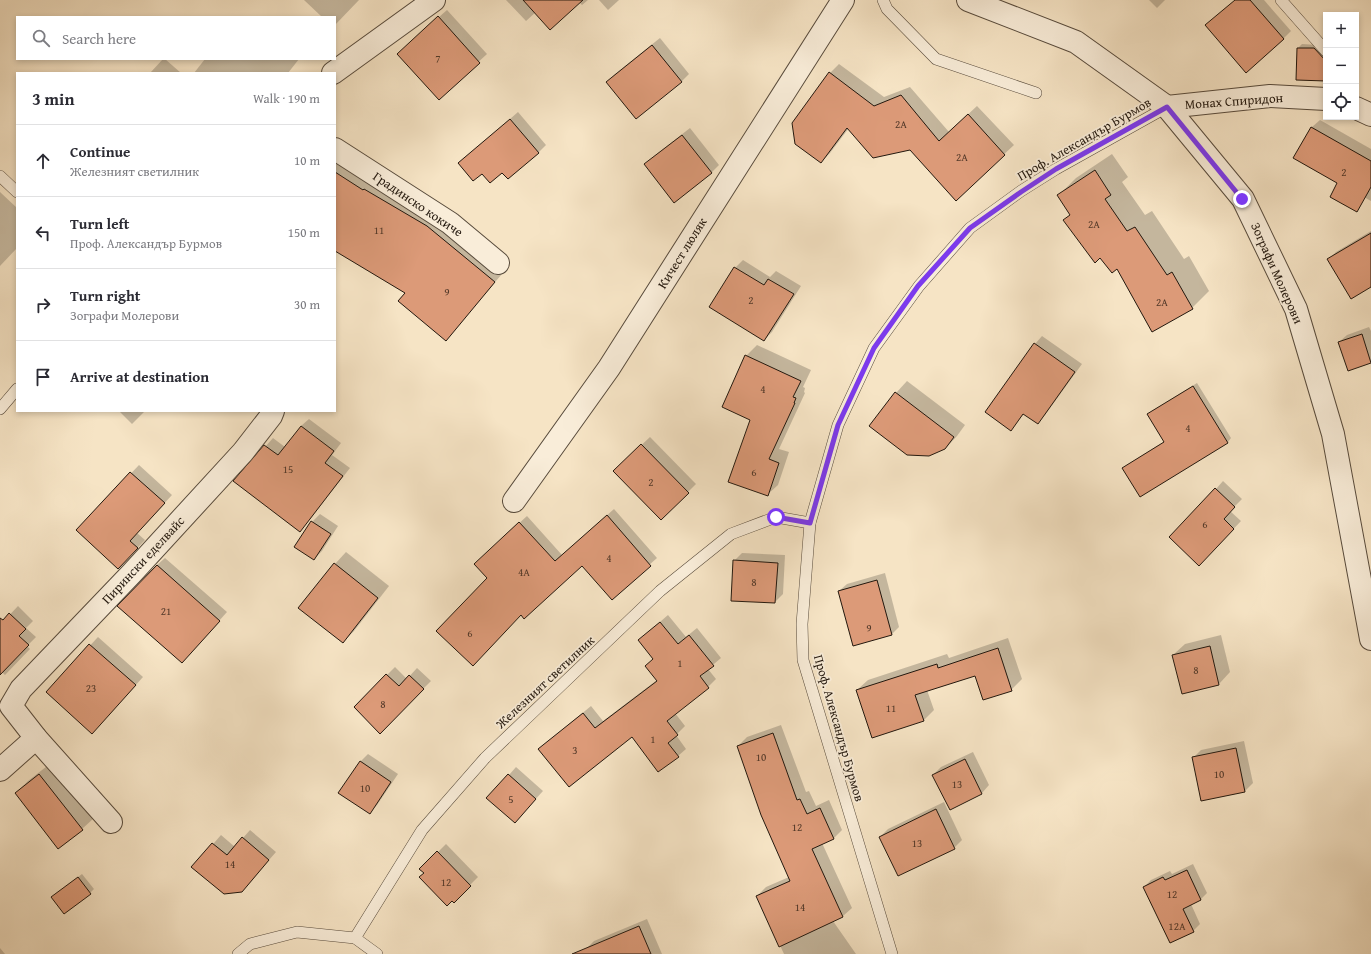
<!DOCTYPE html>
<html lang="en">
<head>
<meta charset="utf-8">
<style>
  body { margin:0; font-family:"Gentium Book Plus",serif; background:#f2f2f3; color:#2b2b33 }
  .controls { position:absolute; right:12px; top:12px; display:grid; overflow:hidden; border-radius:0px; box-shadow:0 2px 6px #0003 }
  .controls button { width:36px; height:36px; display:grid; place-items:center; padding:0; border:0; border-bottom:1px solid #e1e1e2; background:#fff; color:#2b2b33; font:20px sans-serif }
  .stop { position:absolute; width:12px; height:12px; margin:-9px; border:3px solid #7c3aed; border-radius:50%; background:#fff }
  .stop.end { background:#7c3aed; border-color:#fff; box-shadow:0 1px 4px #0008 }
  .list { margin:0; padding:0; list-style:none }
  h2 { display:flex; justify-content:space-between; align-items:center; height:52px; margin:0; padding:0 16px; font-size:17px }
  h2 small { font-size:13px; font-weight:400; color:#7c7c81 }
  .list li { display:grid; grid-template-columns:26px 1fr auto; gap:12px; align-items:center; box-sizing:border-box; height:72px; padding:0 16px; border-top:1px solid #e1e1e2 }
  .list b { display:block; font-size:15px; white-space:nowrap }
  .list p { margin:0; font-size:13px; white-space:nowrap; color:#7c7c81 }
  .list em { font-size:13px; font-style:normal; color:#7c7c81 }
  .icon { flex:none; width:22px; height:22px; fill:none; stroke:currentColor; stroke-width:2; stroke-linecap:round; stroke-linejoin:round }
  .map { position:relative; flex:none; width:1371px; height:954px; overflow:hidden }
  .search { position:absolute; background:#fff; box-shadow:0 2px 6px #0003; left:16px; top:16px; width:320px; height:44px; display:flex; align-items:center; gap:10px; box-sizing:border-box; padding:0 14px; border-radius:0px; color:#7c7c81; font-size:15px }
  .panel { position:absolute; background:#fff; box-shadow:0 2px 6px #0003; left:16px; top:72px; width:320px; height:340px; border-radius:0px }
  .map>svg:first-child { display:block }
  .shadow { fill:#0003 }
  .building { fill:#dc9a78; stroke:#23180e }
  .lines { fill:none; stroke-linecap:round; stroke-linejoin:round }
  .service-casing { stroke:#584b3c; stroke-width:12 }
  .minor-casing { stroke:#584b3c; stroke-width:24 }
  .tertiary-casing { stroke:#584b3c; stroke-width:24 }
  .service { stroke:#f9edd9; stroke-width:11 }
  .minor { stroke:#f9edd9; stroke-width:22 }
  .tertiary { stroke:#f9edd9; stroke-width:22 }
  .route { stroke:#7c3aed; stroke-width:5 }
  .labels { text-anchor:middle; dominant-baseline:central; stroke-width:3.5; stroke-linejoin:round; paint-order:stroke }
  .number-label { font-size:11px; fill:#513828 }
  .street-label { font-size:13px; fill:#23180e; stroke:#f9edd9 }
</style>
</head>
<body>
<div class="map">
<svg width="1371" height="954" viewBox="0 0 1371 954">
  <rect width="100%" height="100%" fill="#f6e4c5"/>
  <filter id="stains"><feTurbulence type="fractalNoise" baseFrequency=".005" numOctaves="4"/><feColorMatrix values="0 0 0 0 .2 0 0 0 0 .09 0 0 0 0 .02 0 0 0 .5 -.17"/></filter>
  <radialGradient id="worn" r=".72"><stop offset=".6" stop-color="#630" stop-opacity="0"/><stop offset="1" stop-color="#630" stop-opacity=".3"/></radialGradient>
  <!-- shadow -->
  <g class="shadow">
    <polygon points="304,0 359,0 335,25 335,17 322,17"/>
    <polygon points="506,0 588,0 582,5 579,2 536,12 526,21"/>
    <polygon points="599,0 619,0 608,10"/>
    <polygon points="1149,0 1165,0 1157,8"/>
    <polygon points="1235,0 1264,0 1291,31 1283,39"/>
    <polygon points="447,10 487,54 439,98 406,46"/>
    <polygon points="660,38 689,74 681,82 607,82 615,74"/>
    <polygon points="1302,44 1318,45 1326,54 1326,80 1298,48"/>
    <polygon points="163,59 165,59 181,73 150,73"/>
    <polygon points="205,59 299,59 288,73 194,73"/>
    <polygon points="839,64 884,97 910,87 949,132 977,106 1014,145 956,199 910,149 849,128 830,153 821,162 830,73"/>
    <polygon points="518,112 546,145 538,153 503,172 482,172 459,163"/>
    <polygon points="1320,120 1371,149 1371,201 1295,158 1312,127"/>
    <polygon points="690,128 719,165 711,173 645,165 653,157"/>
    <polygon points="1112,154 1128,177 1122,182 1145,215 1152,211 1184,259 1189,256 1209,291 1192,308 1100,257 1064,220 1071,214 1059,195 1076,178"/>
    <polygon points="335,160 434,219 502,274 446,339 406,293 335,249"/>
    <polygon points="0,192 17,208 17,248 0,266"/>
    <polygon points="1371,231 1371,286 1328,260 1336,252"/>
    <polygon points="743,260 770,277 776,271 801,286 772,332 764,340 735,268"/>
    <polygon points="1369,327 1371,331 1371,362 1349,370 1339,342 1347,335"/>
    <polygon points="1042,336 1082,364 1045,415 1037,423 1024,414 1011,429 1035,344"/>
    <polygon points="757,345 811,370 803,387 805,388 804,392 805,393 779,449 789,452 778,485 767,495 751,420 746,356"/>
    <polygon points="907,381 965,425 957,436 945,449 896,393"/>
    <polygon points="1197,383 1231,438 1228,442 1140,496 1123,468 1127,465 1165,441 1148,415 1152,411"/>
    <polygon points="119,411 145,411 132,424"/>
    <polygon points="309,419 341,443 332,455 350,468 307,523 300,530 235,481 273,438 285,447 301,426"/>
    <polygon points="650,437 696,484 661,519 614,471"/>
    <polygon points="139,465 172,495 137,533 145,540 126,560 77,530"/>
    <polygon points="1223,481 1242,499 1230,511 1241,521 1207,557 1216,489"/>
    <polygon points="614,509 657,558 612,598 582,564 522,614 488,578 482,557 527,516 562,555"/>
    <polygon points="320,514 338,526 322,551 314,559 312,522"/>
    <polygon points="346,552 389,586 354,631 343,642 335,564"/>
    <polygon points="742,553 785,555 783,594 775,602 734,561"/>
    <polygon points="165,558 227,612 182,662 157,565"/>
    <polygon points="885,573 899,627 892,634 839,591 847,584"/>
    <polygon points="18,606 33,621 26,628 36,637 27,646 30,649 5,675 0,670 0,625"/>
    <polygon points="668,615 686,637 697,628 721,658 708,669 716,679 708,687 675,713 685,726 676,735 686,749 678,756 632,735 539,749 591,706 603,721 657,680 654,658 639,640"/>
    <polygon points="1221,635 1230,672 1219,684 1173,655 1185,644"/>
    <polygon points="98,637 143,677 100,725 47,692"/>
    <polygon points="1008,638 1022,679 1011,690 975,675 927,690 934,710 923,721 857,690 868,680 947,654 949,658"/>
    <polygon points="395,667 407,679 417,668 431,681 380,732 355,707"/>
    <polygon points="781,725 806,792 809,791 816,806 829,800 842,830 833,839 822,843 852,908 843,916 833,921 856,954 784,954 757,896 766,887 789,877 738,746 747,737"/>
    <polygon points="1244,741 1253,783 1245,791 1202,799 1193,758 1201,750"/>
    <polygon points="973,752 989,785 982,793 950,808 933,775 941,767"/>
    <polygon points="368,754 398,774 377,805 369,813 360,762"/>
    <polygon points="51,763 94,818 82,829 16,793 28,781"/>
    <polygon points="516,767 543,791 522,814 509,775"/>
    <polygon points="944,802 962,840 954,848 880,837 888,829"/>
    <polygon points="250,830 276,852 249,883 193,867 221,835 235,847"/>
    <polygon points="446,844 478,877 454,901 421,869"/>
    <polygon points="1193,864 1207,893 1201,899 1191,904 1200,924 1193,931 1171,942 1144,887 1151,880 1170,871 1172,874"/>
    <polygon points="82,874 94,889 90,893 52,897"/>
    <polygon points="647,919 662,954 588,954 586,949 594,941"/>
    <polygon points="0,948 5,954 0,954"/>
  </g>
  <!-- building -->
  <g class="building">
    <polygon points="523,0 583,0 550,30"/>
    <polygon points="1235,0 1250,0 1284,39 1246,73 1205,25"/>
    <polygon points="438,16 480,63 439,100 397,54"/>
    <polygon points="652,45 682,82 636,119 606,82"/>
    <polygon points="1297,48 1314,48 1326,61 1326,81 1296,80"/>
    <polygon points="829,72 874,106 901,95 939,141 968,114 1005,155 956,201 910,150 873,158 847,128 821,163 795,144 792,123"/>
    <polygon points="510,119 539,153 508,179 502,173 490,183 482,174 473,181 458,163"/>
    <polygon points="1311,127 1371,161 1371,187 1357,212 1330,197 1337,183 1293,158"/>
    <polygon points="682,135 712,173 674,203 644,164"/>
    <polygon points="1095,170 1111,195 1105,199 1127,231 1135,227 1167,275 1172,272 1193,309 1152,332 1117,269 1112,273 1100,258 1095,263 1063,220 1070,215 1057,195"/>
    <polygon points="335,172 363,190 364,189 427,226 495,282 446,341 398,301 405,293 335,251"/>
    <polygon points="1371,233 1371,287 1351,299 1327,259"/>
    <polygon points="734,267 764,285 768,279 794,294 764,341 709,307"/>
    <polygon points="1362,334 1371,363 1348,371 1338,342"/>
    <polygon points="1034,343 1075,372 1038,424 1023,414 1011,431 985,412"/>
    <polygon points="745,355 801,381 793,397 796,398 794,403 795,403 769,459 779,463 768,496 728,482 750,420 722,407"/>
    <polygon points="1193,386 1228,443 1140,497 1122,468 1164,442 1147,414"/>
    <polygon points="895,392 954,437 945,449 929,456 907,455 869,426"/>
    <polygon points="301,426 334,451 325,463 343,476 300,532 233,481 264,445 278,455"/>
    <polygon points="641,444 689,493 661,520 613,471"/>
    <polygon points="130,472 165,503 130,541 138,548 118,569 76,530"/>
    <polygon points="1215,488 1235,507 1224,519 1234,529 1199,566 1169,537"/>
    <polygon points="607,515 651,566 612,600 582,566 524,619 521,615 473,666 436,631 487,578 474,564 519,522 555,561"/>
    <polygon points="311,521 331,534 314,560 294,547"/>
    <polygon points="733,560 778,563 775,603 731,601"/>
    <polygon points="334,563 378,598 343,643 298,608"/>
    <polygon points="157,565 220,621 182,663 117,606"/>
    <polygon points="877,580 892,635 853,646 838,591"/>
    <polygon points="9,613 26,629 19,636 29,645 0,675 0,618 3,620"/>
    <polygon points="660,622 678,644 689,635 714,666 700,676 709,688 667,721 678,735 668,743 679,757 658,772 632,737 569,787 538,749 583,713 595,728 657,681 645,666 653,659 638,640"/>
    <polygon points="89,644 136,685 92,734 46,692"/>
    <polygon points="1210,646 1219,685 1182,694 1172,655"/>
    <polygon points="998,648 1012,691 983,700 975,676 915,695 924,721 872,738 856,690 937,664 938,668"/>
    <polygon points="386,674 399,686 409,675 424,689 380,734 354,707"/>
    <polygon points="773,733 797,800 800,799 807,814 820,808 834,839 812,849 843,917 779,947 756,896 790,881 761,815 737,746"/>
    <polygon points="1236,748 1245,792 1201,801 1192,757"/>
    <polygon points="965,759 982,794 950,810 932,775"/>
    <polygon points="360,761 391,782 370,814 338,793"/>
    <polygon points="39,774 83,830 58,849 15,793"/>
    <polygon points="508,774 536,799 515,823 486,798"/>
    <polygon points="936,809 955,849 898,876 879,837"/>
    <polygon points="242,837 269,860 242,892 224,894 191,867 212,843 227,855"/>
    <polygon points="437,851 471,886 454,903 452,901 447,906 419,877 424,873 419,869"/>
    <polygon points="1187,870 1201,900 1183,909 1194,932 1170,943 1143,887 1163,877 1165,880"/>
    <polygon points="78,877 91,894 64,914 51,897"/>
    <polygon points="639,926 651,954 572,954"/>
  </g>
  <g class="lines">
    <!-- service casing -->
    <g class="service-casing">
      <g id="service">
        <polyline points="883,0 887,9 936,59 1036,93"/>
        <polyline points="1281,0 1326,51"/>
        <polyline points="0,176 17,192"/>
        <polyline points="0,409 17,389"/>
        <polyline points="355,938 422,830 485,758 660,591 731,534 776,517 810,523"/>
        <polyline points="238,954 250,944 297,932 355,938 377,954"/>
        <polyline points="892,954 803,660 802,624 810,523 838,425 874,348 919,286 970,228 1021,191 1056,169 1167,107"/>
      </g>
    </g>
    <!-- minor casing -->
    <g class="minor-casing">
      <g id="minor">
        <polyline points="333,73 434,0"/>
        <polyline points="1167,107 1270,96 1326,99"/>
        <polyline points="1356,108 1371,115"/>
        <polyline points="335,149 450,223 498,263"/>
        <polyline points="514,501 609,368 843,0"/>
        <polyline points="0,770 36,738"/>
        <polyline points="111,822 36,738 11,706 21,689 132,573 243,452 271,416 273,411"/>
      </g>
    </g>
    <!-- tertiary casing -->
    <g class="tertiary-casing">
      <polyline id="tertiary" points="968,0 1076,42 1167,107 1243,199 1296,309 1333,434 1371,639"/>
    </g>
    <!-- service -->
    <use href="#service" class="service"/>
    <!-- minor -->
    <use href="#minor" class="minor"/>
    <!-- tertiary -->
    <use href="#tertiary" class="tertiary"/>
  </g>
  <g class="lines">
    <!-- route -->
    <polyline class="route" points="776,517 810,523 838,425 874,348 918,286 970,228 1021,192 1056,169 1167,107 1242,199"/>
  </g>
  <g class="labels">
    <!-- number labels -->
    <g class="number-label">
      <text x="438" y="58">7</text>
      <text x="901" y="124">2А</text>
      <text x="962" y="157">2А</text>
      <text x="1344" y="172">2</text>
      <text x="1094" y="224">2А</text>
      <text x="379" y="230">11</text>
      <text x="447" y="292">9</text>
      <text x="751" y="300">2</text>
      <text x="1162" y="302">2А</text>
      <text x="763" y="389">4</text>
      <text x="1188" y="428">4</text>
      <text x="288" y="469">15</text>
      <text x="754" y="472">6</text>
      <text x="651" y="482">2</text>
      <text x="1205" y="524">6</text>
      <text x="609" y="558">4</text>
      <text x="524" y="572">4А</text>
      <text x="754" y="582">8</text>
      <text x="166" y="611">21</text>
      <text x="869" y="628">9</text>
      <text x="470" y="633">6</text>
      <text x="680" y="663">1</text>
      <text x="1196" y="670">8</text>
      <text x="91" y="688">23</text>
      <text x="383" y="704">8</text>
      <text x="891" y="708">11</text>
      <text x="653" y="739">1</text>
      <text x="575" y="750">3</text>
      <text x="761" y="757">10</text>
      <text x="1219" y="774">10</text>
      <text x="957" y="784">13</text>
      <text x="365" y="788">10</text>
      <text x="511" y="799">5</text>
      <text x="797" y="827">12</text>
      <text x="917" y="843">13</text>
      <text x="230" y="864">14</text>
      <text x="446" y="882">12</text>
      <text x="1172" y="894">12</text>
      <text x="800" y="907">14</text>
      <text x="1177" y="926">12А</text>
    </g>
    <!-- street labels -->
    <g class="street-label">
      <text transform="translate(1234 101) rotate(-4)">Монах Спиридон</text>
      <text transform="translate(1084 139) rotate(-30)">Проф. Александър Бурмов</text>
      <text transform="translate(418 204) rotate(34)">Градинско кокиче</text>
      <text transform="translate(682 253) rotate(-58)">Кичест люляк</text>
      <text transform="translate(1277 273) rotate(66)">Зографи Молерови</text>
      <text transform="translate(143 560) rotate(-47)">Пирински еделвайс</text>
      <text transform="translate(545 682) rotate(-43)">Железният светилник</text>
      <text transform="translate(839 728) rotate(74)">Проф. Александър Бурмов</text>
    </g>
  </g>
  <rect width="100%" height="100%" filter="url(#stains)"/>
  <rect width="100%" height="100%" fill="url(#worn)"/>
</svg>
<div class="controls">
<button>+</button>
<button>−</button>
<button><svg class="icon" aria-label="locate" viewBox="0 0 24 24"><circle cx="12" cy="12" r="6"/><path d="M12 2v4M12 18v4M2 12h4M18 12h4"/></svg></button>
</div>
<div class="stop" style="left:776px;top:517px"></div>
<div class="stop end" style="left:1242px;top:199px"></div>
<div class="search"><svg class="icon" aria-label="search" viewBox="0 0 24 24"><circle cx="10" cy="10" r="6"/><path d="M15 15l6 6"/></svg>Search here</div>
<section class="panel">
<h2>3 min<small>Walk · 190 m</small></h2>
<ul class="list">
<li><svg class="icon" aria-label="ahead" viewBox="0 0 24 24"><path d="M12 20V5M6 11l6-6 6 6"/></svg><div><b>Continue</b><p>Железният светилник</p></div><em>10 m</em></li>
<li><svg class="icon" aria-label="left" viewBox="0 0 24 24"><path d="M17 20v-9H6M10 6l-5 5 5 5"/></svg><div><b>Turn left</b><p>Проф. Александър Бурмов</p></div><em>150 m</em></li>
<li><svg class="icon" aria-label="right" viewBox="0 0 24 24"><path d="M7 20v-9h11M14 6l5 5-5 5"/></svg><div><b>Turn right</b><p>Зографи Молерови</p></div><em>30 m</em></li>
<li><svg class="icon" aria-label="arrive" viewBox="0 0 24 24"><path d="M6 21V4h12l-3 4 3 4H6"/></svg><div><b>Arrive at destination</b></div></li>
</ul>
</section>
</div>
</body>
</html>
